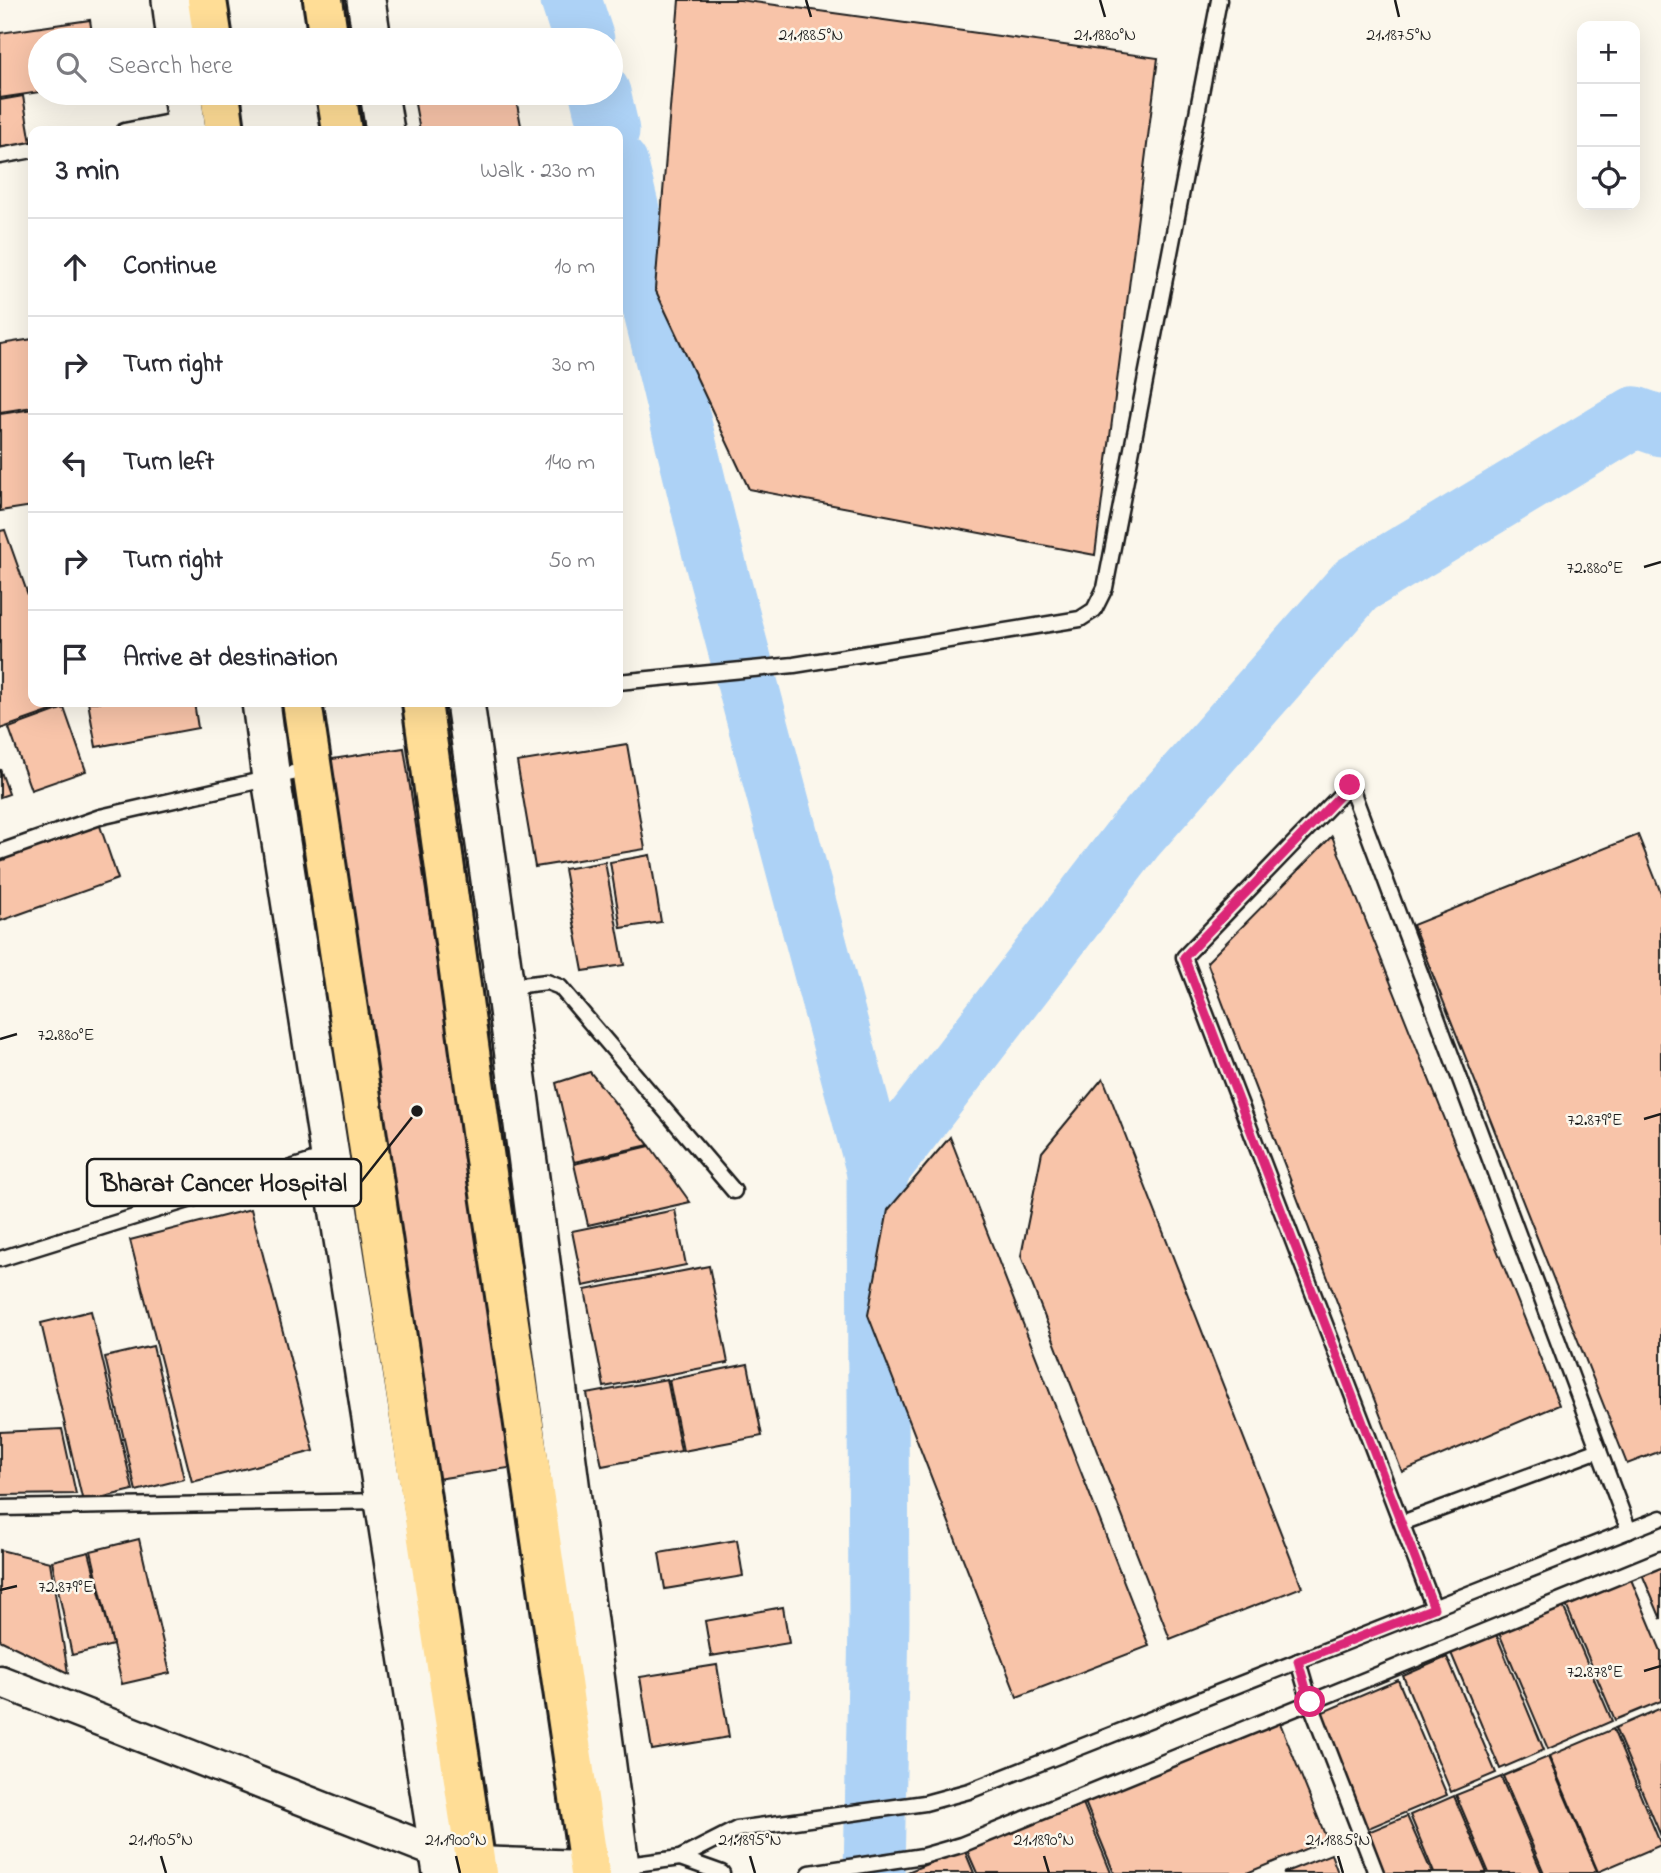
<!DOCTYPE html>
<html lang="en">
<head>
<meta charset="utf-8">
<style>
  body { margin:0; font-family:"Indie Flower",sans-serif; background:#f2f2f3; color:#2b2b33 }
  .controls { position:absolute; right:21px; top:21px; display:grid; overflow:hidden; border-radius:14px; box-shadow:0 7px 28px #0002 }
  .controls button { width:63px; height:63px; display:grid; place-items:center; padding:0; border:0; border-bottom:2px solid #e1e1e2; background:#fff; color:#2b2b33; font:35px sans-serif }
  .stop { position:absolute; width:21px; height:21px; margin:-16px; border:5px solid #db2777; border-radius:50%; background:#fff }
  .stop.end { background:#db2777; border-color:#fff; box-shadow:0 2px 7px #0008 }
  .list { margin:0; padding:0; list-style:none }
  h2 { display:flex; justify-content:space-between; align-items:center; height:91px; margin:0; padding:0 28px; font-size:30px }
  h2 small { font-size:23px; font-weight:400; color:#7c7c81 }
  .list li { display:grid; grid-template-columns:46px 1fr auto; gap:21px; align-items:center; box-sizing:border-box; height:98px; padding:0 28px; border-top:2px solid #e1e1e2 }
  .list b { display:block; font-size:26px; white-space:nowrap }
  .list em { font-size:23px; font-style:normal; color:#7c7c81 }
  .icon { flex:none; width:38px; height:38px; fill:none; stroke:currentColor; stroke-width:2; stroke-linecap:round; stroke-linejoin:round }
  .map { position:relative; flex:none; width:1661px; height:1873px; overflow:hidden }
  .search { position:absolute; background:#fff; box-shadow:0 7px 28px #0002; left:28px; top:28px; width:595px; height:77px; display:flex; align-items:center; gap:18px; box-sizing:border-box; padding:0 24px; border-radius:38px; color:#7c7c81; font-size:26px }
  .panel { position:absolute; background:#fff; box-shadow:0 7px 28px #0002; left:28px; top:126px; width:595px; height:581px; border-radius:14px }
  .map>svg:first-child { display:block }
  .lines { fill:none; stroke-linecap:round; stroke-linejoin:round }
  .river { stroke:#add2f6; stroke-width:61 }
  .building { fill:#f8c4a9; stroke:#1c1c1c; stroke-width:2 }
  .service-casing { stroke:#1c1c1c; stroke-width:19 }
  .minor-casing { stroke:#1c1c1c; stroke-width:35 }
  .tertiary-casing { stroke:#1c1c1c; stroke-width:42 }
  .trunk-casing { stroke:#1c1c1c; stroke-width:44 }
  .service { stroke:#fbf7ec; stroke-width:14 }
  .minor { stroke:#fbf7ec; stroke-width:30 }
  .tertiary { stroke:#fbf7ec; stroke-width:37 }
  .trunk { stroke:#ffdd96; stroke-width:38 }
  .route { stroke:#db2777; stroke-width:9 }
  .ticks { fill:none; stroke:#1c1c1c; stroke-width:2.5 }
  .ticks-label { font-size:18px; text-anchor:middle; fill:#1c1c1c; stroke:#fbf7ec; stroke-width:5; stroke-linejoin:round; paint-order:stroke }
  .leader { fill:none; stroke:#1c1c1c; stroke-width:2.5 }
  .callout-dot { fill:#1c1c1c; stroke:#fbf7ec; stroke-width:2.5 }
  .callout { fill:#fbf7ec; stroke:#1c1c1c; stroke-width:2.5 }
  .callout-label { font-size:26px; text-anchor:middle; font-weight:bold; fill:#1c1c1c }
</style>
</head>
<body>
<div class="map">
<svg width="1661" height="1873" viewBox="0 0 1661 1873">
  <rect width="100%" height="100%" fill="#fbf7ec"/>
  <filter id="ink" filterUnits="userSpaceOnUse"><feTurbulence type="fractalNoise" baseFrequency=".0143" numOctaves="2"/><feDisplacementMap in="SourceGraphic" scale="14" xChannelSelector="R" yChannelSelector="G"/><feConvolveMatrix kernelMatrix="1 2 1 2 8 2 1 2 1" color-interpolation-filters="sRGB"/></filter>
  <g filter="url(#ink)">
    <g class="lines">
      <!-- river -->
      <g class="river">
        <polyline points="571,0 584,40"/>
        <polyline points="600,93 609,131"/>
        <polyline points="618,165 713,554 877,1172 1135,836 1356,585 1635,417 1661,426"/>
        <polyline points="874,1873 879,1621 877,1172"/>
      </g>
    </g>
    <!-- building -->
    <g class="building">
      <polygon points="679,0 740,0 1158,58 1095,555 749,489 655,289"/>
      <polygon points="90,20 93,40 40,40 40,92 0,98 0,33"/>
      <polygon points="413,93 515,93 522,131 420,131"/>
      <polygon points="23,96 31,143 0,149 0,100"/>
      <polygon points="33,339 33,407 0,412 0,344"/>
      <polygon points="33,409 33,506 0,511 0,414"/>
      <polygon points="5,530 33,609 33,702 67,702 68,705 0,729 0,531"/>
      <polygon points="88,702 194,702 198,728 96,747"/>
      <polygon points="64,708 86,771 31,790 9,728"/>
      <polygon points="627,744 645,849 535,867 517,762"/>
      <polygon points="404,748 515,1467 411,1483 300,764"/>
      <polygon points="0,769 9,794 0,797"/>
      <polygon points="99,823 118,879 0,921 0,858"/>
      <polygon points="1638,835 1661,893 1661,1451 1627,1464 1413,925"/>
      <polygon points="1332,836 1559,1405 1402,1472 1207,962"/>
      <polygon points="650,855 661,922 621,928 610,862"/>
      <polygon points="605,862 624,965 583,971 564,869"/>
      <polygon points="590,1072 649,1145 574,1162 556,1083"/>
      <polygon points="1103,1078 1302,1587 1170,1639 1021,1256 1042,1152"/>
      <polygon points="950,1137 1149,1646 1017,1697 868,1315 888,1210"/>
      <polygon points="650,1146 690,1202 588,1225 574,1164"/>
      <polygon points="251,1209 314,1451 192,1482 130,1240"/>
      <polygon points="675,1210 686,1265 583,1286 572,1231"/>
      <polygon points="709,1266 728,1363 604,1387 585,1290"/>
      <polygon points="91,1311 133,1490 83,1502 41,1323"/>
      <polygon points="153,1346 184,1479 136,1491 105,1357"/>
      <polygon points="748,1364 762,1436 683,1451 669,1380"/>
      <polygon points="667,1379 681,1451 602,1466 587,1394"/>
      <polygon points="62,1429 76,1494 0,1495 0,1432"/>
      <polygon points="139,1539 170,1673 122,1684 91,1551"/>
      <polygon points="737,1540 743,1576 665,1589 659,1553"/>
      <polygon points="0,1550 50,1562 68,1673 0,1640"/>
      <polygon points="89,1552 113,1645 72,1655 52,1561"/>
      <polygon points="1661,1567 1661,1619 1642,1574"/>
      <polygon points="1630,1577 1661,1651 1661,1701 1615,1720 1566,1605"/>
      <polygon points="1563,1606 1612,1721 1548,1749 1499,1633"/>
      <polygon points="783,1607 789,1643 711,1656 705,1621"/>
      <polygon points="1496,1634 1544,1750 1500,1769 1451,1653"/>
      <polygon points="1447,1657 1496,1773 1451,1792 1403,1676"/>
      <polygon points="717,1665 729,1737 652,1750 640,1677"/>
      <polygon points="1398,1680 1447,1795 1364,1830 1316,1715"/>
      <polygon points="1661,1708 1661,1836 1615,1728"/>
      <polygon points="1280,1723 1327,1840 1247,1873 1114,1873 1085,1802"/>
      <polygon points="1613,1729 1661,1845 1598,1872 1549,1756"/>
      <polygon points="1548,1757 1597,1871 1592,1873 1544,1873 1503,1776"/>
      <polygon points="1501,1777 1542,1873 1489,1873 1456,1795"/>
      <polygon points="1454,1796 1487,1873 1434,1873 1410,1815"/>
      <polygon points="1082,1801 1111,1873 977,1873 966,1848"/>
      <polygon points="1407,1816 1432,1873 1379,1873 1363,1834"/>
      <polygon points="964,1849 974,1873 905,1873"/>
      <polygon points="1331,1854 1338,1873 1283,1873"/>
    </g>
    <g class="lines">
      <!-- service casing -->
      <g class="service-casing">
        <g id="service">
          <polyline points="124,131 185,119"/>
          <polyline points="0,156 33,150"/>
          <polyline points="618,682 794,665 1080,619 1094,610 1105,588 1219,0"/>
          <polyline points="0,852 100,817 310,769"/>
          <polyline points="505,987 547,982 560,987 734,1191"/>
          <polyline points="0,1259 329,1156"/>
          <polyline points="0,1508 383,1501"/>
          <polyline points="1402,1523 1599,1450"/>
          <polyline points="1434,1608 1184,957 1350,785 1629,1531"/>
          <polyline points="1298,1661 1310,1702 1376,1873"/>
          <polyline points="680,1858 722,1873"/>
          <polyline points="620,1866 680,1858 737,1829 925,1803 969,1791 1661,1518"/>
          <polyline points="810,1873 923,1856 961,1845 1661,1559"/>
        </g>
      </g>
      <!-- minor casing -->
      <g class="minor-casing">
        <polyline id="minor" points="0,1681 439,1853 476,1862 609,1867"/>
      </g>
      <!-- tertiary casing -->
      <g class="tertiary-casing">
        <g id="tertiary">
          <polyline points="171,0 176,40"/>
          <polyline points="366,0 372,40"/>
          <polyline points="182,93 187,131"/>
          <polyline points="379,93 385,131"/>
          <polyline points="261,702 271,778 442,1873"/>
          <polyline points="465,702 505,987 621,1873"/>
        </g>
      </g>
      <!-- trunk casing -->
      <g class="trunk-casing">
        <g id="trunk">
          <polyline points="207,0 213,40"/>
          <polyline points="323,0 329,40"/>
          <polyline points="220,93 225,131"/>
          <polyline points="336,93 342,131"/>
          <polyline points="302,702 477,1873"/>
          <polyline points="422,702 482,1139 590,1873"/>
        </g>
      </g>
      <!-- service -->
      <use href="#service" class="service"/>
      <!-- minor -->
      <use href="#minor" class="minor"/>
      <!-- tertiary -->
      <use href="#tertiary" class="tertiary"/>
      <!-- trunk -->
      <use href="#trunk" class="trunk"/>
    </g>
  </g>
  <g class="lines" filter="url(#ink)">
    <!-- route -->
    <polyline class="route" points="1310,1702 1298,1661 1434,1608 1184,957 1350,785"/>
  </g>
  <!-- ticks -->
  <path class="ticks" d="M806 0 811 17M1100 0 1105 17M1395 0 1399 17M1644 567 1661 562M0 1039 17 1034M1644 1119 1661 1114M0 1590 17 1586M1644 1671 1661 1666M161 1856 166 1873M456 1856 460 1873M750 1856 755 1873M1044 1856 1049 1873M1338 1856 1343 1873"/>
  <g class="ticks-label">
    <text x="811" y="40">21.1885°N</text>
    <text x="1105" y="40">21.1880°N</text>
    <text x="1399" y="40">21.1875°N</text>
    <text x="1595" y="573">72.880°E</text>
    <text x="66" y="1040">72.880°E</text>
    <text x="1595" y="1125">72.879°E</text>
    <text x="66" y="1592">72.879°E</text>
    <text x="1595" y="1677">72.878°E</text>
    <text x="161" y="1845">21.1905°N</text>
    <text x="456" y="1845">21.1900°N</text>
    <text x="750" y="1845">21.1895°N</text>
    <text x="1044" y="1845">21.1890°N</text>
    <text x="1338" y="1845">21.1885°N</text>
  </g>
  <!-- callouts -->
  <path class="leader" d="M417 1111L361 1182"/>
  <circle class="callout-dot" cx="417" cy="1111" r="7"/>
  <rect class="callout" x="87" y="1159" width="274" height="47" rx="7"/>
  <g class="callout-label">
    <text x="224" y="1191">Bharat Cancer Hospital</text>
  </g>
</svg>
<div class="controls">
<button>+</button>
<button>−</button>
<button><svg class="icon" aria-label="locate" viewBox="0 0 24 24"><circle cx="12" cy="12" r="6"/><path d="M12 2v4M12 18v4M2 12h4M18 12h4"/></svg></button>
</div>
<div class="stop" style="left:1310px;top:1702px"></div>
<div class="stop end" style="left:1350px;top:785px"></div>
<div class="search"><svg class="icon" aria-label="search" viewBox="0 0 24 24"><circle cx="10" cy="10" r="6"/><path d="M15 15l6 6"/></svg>Search here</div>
<section class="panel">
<h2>3 min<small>Walk · 230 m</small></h2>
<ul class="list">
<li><svg class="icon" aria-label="ahead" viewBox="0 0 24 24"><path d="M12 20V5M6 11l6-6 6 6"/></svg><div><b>Continue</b></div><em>10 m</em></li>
<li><svg class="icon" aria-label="right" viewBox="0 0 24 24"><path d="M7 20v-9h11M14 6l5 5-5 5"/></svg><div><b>Turn right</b></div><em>30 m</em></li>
<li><svg class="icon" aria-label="left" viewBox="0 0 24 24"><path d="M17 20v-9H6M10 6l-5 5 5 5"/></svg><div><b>Turn left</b></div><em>140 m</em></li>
<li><svg class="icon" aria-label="right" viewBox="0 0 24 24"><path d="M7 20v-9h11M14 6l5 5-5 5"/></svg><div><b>Turn right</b></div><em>50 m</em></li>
<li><svg class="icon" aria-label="arrive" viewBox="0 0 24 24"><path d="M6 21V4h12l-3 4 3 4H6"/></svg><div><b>Arrive at destination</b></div></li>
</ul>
</section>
</div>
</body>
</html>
